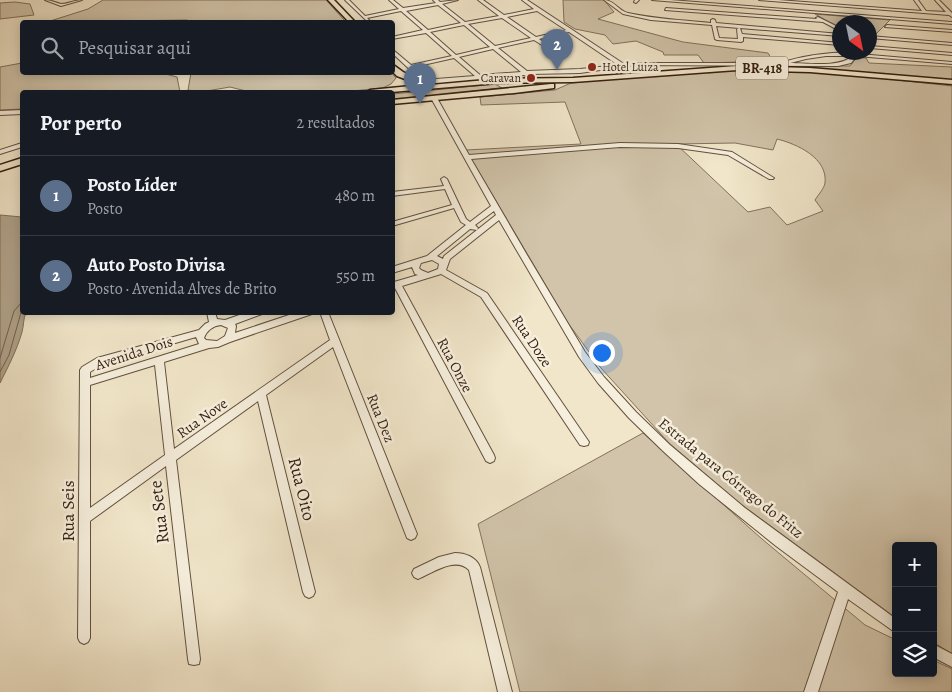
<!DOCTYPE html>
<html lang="pt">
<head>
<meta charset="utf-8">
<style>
  body { margin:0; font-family:Alegreya,serif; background:#242831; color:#f1f3f6 }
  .controls { position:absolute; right:15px; bottom:15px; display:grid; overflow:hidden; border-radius:5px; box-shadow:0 2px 12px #0003 }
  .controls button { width:45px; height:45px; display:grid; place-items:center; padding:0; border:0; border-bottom:1px solid #363941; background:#171b24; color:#f1f3f6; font:25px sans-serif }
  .compass { position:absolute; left:832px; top:15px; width:45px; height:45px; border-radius:50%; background:#171b24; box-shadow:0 2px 12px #0003; rotate:147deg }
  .you { position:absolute; left:601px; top:352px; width:18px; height:18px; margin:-12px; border:4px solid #fff; border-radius:50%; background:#1a73e8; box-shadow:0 0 0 8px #1a73e833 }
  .badge { display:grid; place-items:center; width:32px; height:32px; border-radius:50%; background:#db2777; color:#fff; font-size:16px; font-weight:700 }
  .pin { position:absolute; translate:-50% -41px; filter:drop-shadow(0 1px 2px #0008) }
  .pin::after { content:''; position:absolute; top:26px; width:18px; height:15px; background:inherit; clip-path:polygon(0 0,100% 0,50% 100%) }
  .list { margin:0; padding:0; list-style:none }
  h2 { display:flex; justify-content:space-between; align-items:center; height:65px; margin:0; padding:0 20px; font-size:21px }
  h2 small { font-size:16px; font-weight:400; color:#9ea1a6 }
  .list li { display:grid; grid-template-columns:32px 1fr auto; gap:15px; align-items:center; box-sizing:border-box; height:80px; padding:0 20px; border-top:1px solid #363941 }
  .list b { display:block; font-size:19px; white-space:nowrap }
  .list p { margin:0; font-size:16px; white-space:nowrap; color:#9ea1a6 }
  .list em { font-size:16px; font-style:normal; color:#9ea1a6 }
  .icon { flex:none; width:28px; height:28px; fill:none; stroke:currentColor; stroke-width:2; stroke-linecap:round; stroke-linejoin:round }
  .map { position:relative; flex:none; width:952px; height:692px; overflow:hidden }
  .search { position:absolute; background:#171b24; box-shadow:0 2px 12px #0003; left:20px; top:20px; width:375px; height:55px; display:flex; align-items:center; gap:12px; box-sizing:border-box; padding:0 18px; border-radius:5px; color:#9ea1a6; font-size:19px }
  .panel { position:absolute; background:#171b24; box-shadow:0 2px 12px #0003; left:20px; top:90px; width:375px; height:225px; border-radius:5px }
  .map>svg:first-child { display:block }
  .green { fill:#d1c4aa; stroke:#82715c; fill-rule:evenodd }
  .water { fill:#b0a28a; stroke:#7e6d59 }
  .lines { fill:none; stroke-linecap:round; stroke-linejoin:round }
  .shore { stroke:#72604c; stroke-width:1 }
  .street-casing { stroke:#62503e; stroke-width:2 }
  .primary-casing { stroke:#331e0f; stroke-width:3 }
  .street { fill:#f6efdd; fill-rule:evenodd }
  .primary { fill:#f1e6ca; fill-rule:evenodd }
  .poi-dot { fill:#8f2418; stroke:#f6efdd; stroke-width:2 }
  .labels { text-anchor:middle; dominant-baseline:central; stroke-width:5; stroke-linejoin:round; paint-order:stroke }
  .far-poi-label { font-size:12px; fill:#331e0f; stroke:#f6efdd; text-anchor:start }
  .shield { fill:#f6efdd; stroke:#6e5d4d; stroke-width:1 }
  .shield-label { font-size:14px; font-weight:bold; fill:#331e0f }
  .street-label { font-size:15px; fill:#331e0f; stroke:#f6efdd }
  .near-street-label { font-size:18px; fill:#331e0f; stroke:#f6efdd }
</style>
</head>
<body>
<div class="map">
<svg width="952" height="692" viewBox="0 0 952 692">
  <rect width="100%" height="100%" fill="#f1e6ca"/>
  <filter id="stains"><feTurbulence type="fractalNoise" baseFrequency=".004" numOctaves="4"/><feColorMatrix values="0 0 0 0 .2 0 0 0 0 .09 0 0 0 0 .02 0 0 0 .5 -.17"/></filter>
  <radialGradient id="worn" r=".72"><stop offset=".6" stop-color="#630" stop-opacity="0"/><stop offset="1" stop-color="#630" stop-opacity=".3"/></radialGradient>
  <!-- green -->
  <g class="green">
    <polygon points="103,0 326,0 345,21 333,22 191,22 187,20 47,22 88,9"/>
    <polygon points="563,0 604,0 614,12 598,19 683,42 768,53 773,61 704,63 698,55 664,55 663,52 636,41 613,44 605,35 575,29 564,22"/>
    <polygon points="15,2 30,4 34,15 0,19 0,3"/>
    <polygon points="815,14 890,20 873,37 870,37 870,22 840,22 839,28"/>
    <polygon points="857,57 866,58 869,63 952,67 952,81 786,67 791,65 846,66 850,66"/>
    <polygon points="22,63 22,72 162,73 177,77 180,92 22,92 22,109 0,110 0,67"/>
    <path d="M777 70 842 74 952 86V654L933 642V546H896V618L738 502 669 443 600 367 568 323 466 150 581 144 565 102 481 105 480 97 555 90 571 83 635 76 714 71ZM777 139C797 144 828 158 825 183 824 189 818 195 815 200L823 211 787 225 770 207 748 212 676 144 735 143 773 150Z"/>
    <polygon points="391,72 396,78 391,84 383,88 342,92 250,92 230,87 201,92 188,90 191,73"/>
    <polygon points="495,84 502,88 393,100 393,94"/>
    <polygon points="643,433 762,539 865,625 896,640 896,673 933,673 933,660 952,669 952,692 520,692 478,524"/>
  </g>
  <!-- water -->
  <path class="water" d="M0 215 22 217V312L26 313C23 319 24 325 22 332 17 350 8 367 0 383Z"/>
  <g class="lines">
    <!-- shore -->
    <g class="shore">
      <polyline points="0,358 14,311 22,302"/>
      <polyline points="0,372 9,355 22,309"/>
    </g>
    <!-- street casing -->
    <g class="street-casing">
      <g id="street">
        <path d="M45 0C51 0 56 3 61 4 68 4 75 0 82 0L61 6Z"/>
        <path d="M345 0H349L365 16 399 9 389 0H393L403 8 436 3 433 0H438L440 2 458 0 442 4 465 22 499 16 478 0H483L504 15 534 9 522 0H527L624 64 634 63H788L787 61C811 54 836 52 860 52L859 54 952 62V64L857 56 851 63 838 66 634 65 580 73 530 74 528 77 524 75 436 83 419 78 392 53V49L411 65 452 56 426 33 392 39V37L423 30 401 11 367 18 370 21 368 22ZM438 5 461 23 428 30 406 11ZM537 11 566 30 536 37 507 17ZM502 18 531 38 495 46 468 24ZM464 25 490 47 456 55 430 32ZM569 32 618 65 580 69 527 71 498 48 534 40 556 54 558 53V52L539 39ZM493 49 521 72 480 75 459 57ZM826 56H852C841 68 806 63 790 63L806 59ZM454 58 475 76 436 79 423 76 414 67Z"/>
        <path d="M604 0C614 0 619 11 628 13 655 19 683 20 711 23V20L713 19 715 20 716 23 840 34V36L740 28 742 34 840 43V45L743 37V41L741 42 717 40 715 39 712 25 651 20 623 14ZM716 26 739 28 737 29 738 39 719 38Z"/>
        <polygon points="635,0 639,0 636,3 634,2"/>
        <polygon points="652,0 670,0 952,22 952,24"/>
        <polygon points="759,0 778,0 922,11 914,0 918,0 926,11 946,12 935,0 939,0 952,13 952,17 949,15"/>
        <polygon points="666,8 817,19 816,18 818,17 840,28 840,31 823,22 665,10"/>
        <polygon points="887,25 952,30 952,32 885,27"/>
        <polygon points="870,36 952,43 952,45 870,38"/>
        <polygon points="870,46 952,53 952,55 870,48"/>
        <path d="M434 96 437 98 469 155 620 143 678 144 732 152 774 178 773 179H769L728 155 678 148 620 147 471 159 527 255 585 352 604 377 636 412 670 445 745 508 896 619V633L848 599 818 692H804L838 592 776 546 699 484 663 451 629 418 598 383 579 357 499 220 450 259 446 270 487 293 589 442 588 445 584 446 580 445 481 297 441 274 402 286 494 455 495 458 494 461 490 463 486 461 395 288 392 289V283L394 282 418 275 415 274 412 267 392 273V267L427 256 466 225 461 222 454 208 392 226V222L452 205 445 189 392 196V192L444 186 441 179 444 177 447 179 466 219 470 222 491 206 431 98ZM494 211 496 215 444 256 443 259 437 256 470 229 477 230 478 228 475 225ZM432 260 439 264 438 269 428 273 421 270 419 268 421 263Z"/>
        <polygon points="22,110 22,114 0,115 0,111"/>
        <polygon points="22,143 22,147 0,154 0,150"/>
        <path d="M207 312H215L217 319 225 320 248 312H263L262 314 235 324 236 326 235 333 298 312H313L312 314 230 342 218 347 209 348 164 362 174 449 330 340 320 312H328L417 534 415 538 411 540 407 538 333 347 266 395 315 592 313 596 309 598 305 596 303 592 258 401 176 460 200 659 199 664 194 665 189 664 188 659 166 466 90 521V638L88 642 84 644 80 642 78 638 80 370 82 367 97 358 199 330 205 324 209 322ZM221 325 228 328 225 336 217 341 206 340 204 338C207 330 213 326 221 325ZM196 337 199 344 90 378V372L103 364ZM155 365 165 455 90 508V385Z"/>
        <path d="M455 553C465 553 476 557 480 567L512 692H498L469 570C455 556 433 573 418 579L414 577 412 573 414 569 439 557Z"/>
        <polygon points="933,644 952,654 952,667 933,657"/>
      </g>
    </g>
    <!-- primary casing -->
    <g class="primary-casing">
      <g id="primary">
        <polygon points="328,0 334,0 355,22 349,22"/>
        <polygon points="392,64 403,72 430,85 498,79 573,78 737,66 810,68 952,80 952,84 810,72 737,70 573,82 498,83 391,92 367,92 370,90 421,85 397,76 392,71"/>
        <polygon points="551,84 554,84 554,88 514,93 392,104 392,100"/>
        <polygon points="22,158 22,164 0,171 0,165"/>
      </g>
    </g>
    <!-- street -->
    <use href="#street" class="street"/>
    <!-- primary -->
    <use href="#primary" class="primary"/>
  </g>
  <!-- markers -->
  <g class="poi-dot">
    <circle cx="592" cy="67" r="5"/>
    <circle cx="531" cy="78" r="5"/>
  </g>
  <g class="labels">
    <!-- far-poi labels -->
    <g class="far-poi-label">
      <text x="602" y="67">Hotel Luiza</text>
      <text x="521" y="78" text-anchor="end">Caravan</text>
    </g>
    <!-- shield labels -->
    <rect class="shield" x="736" y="56.5" width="52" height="23" rx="4"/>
    <g class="shield-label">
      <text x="762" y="68">BR-418</text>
    </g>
    <!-- street labels -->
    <g class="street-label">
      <text transform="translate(532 341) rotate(56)">Rua Doze</text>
      <text transform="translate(134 353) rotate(-18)">Avenida Dois</text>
      <text transform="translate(455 365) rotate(62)">Rua Onze</text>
      <text transform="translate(202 418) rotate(-35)">Rua Nove</text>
      <text transform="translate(381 418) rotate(68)">Rua Dez</text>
      <text transform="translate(731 478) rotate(39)">Estrada para Córrego do Fritz</text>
    </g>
    <!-- near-street labels -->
    <g class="near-street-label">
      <text transform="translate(302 489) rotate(76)">Rua Oito</text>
      <text transform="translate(68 511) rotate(-90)">Rua Seis</text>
      <text transform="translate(159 512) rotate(-97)">Rua Sete</text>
    </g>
  </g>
  <rect width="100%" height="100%" filter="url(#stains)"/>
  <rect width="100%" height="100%" fill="url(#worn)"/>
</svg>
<div class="controls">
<button>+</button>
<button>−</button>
<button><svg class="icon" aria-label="layers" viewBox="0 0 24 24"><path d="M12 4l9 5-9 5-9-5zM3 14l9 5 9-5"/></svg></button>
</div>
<svg class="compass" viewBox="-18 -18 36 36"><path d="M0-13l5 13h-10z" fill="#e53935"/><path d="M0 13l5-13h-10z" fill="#9ea1a6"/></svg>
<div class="you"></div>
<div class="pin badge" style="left:420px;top:104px;background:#5c6f8a">1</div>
<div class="pin badge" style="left:557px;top:70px;background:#5c6f8a">2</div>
<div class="search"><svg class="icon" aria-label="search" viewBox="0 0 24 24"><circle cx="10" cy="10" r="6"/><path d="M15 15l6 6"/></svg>Pesquisar aqui</div>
<section class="panel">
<h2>Por perto<small>2 resultados</small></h2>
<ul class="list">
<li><span class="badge" style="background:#5c6f8a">1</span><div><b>Posto Líder</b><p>Posto</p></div><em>480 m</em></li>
<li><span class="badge" style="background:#5c6f8a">2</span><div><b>Auto Posto Divisa</b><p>Posto · Avenida Alves de Brito</p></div><em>550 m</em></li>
</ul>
</section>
</div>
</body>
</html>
